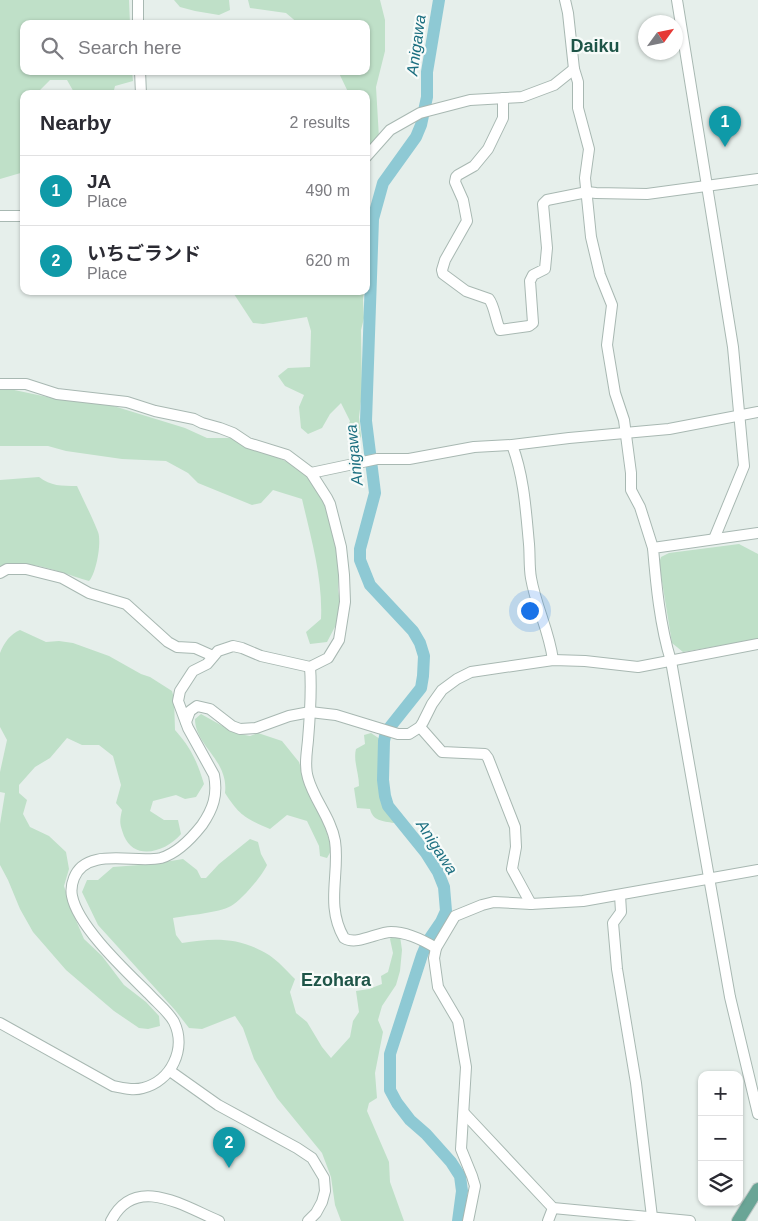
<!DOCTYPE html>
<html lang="en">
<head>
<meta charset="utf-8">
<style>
  body { margin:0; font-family:Helvetica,"Noto Sans JP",sans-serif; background:#f7f7f7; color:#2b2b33 }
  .controls { position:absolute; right:15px; bottom:15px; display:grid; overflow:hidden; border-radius:10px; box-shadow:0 1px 4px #0004 }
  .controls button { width:45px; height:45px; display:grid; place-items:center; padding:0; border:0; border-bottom:1px solid #e1e1e2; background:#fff; color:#2b2b33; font:25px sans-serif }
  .compass { position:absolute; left:638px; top:15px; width:45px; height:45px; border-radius:50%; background:#fff; box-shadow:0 1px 4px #0004; rotate:57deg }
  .you { position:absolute; left:529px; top:610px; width:18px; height:18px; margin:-12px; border:4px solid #fff; border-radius:50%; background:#1a73e8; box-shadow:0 0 0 8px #1a73e833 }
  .badge { display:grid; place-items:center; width:32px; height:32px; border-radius:50%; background:#855347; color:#fff; font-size:16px; font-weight:700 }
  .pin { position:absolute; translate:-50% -41px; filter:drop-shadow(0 1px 2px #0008) }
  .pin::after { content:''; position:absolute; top:26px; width:18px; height:15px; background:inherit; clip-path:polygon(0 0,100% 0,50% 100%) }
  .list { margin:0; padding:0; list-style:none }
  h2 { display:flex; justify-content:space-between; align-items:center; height:65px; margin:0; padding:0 20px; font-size:21px }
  h2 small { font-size:16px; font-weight:400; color:#7c7c81 }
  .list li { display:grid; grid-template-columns:32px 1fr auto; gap:15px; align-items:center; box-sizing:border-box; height:70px; padding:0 20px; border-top:1px solid #e1e1e2 }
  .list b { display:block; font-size:19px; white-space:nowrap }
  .list p { margin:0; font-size:16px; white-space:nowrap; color:#7c7c81 }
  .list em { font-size:16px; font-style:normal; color:#7c7c81 }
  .icon { flex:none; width:28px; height:28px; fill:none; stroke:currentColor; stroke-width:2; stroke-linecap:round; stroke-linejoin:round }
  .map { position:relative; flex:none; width:758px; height:1221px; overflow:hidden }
  .search { position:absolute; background:#fff; box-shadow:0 1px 4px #0004; left:20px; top:20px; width:350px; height:55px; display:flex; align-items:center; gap:12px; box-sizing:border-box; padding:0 18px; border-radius:10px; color:#7c7c81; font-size:19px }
  .panel { position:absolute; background:#fff; box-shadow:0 1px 4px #0004; left:20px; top:90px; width:350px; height:205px; border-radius:10px }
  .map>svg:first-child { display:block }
  .green { fill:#bfe0c8 }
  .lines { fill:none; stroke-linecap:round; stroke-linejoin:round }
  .river { stroke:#8ec9d4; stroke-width:12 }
  .minor-casing { stroke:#a8b8b2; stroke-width:12 }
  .major-casing { stroke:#c2cac8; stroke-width:14 }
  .minor { stroke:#fff; stroke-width:10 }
  .major { stroke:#6aa596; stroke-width:12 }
  .labels { text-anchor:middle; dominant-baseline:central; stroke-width:4.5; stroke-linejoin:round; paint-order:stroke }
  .water-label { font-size:16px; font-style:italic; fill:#1c6f80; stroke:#f7fbf9 }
  .quarter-label { font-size:18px; font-weight:bold; fill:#1f5548; stroke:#f7fbf9 }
</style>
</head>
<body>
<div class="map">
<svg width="758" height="1221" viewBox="0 0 758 1221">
  <rect width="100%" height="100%" fill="#e6efeb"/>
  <!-- green -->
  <g class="green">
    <polygon points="0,0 129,0 130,24 24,24 24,71 132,71 133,81 115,86 113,94 75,94 67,80 50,80 36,94 24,94 24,172 0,179"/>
    <polygon points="174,0 229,0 230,10 219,15 195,11 180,7"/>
    <polygon points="248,0 380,0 385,20 385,51 376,87 379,138 368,148 366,147 366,94 349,94 338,71 366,71 366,24 299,24 286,13 250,8"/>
    <polygon points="232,291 364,291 363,300 364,318 361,330 362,393 359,417 361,436 359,441 346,431 350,421 341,403 330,414 322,428 308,434 301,428 299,407 304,395 285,386 278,376 288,368 310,367 311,331 307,317 263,324 253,323"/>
    <path d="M0 387 57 399 94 400 185 428 207 438H232L292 464 309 477 325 504 337 548 339 568 338 590 341 607 337 623 327 642 310 644 306 632 321 619C323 579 311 538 302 499L273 490 261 503 252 505 198 483 188 473 166 461 122 459 66 451 48 446H0Z"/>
    <path d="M39 477C51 486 61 486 77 486 84 501 92 517 98 532 102 542 96 574 89 581 67 575 19 554 0 569V480Z"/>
    <polygon points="739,544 758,554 758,639 683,652 672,643 659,563 661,557 669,553"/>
    <path d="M20 630 46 642 59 641 73 643 109 656 141 674 150 677 172 691 174 698 175 730C191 748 197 761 204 784L196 797 185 799 176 795 153 801 150 811 164 820H178L181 834C167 851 135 862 124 836 120 824 119 823 122 810L116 803 121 785 113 756 99 745H82L67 738 50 758 35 767 19 785V793L27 800 23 814 30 827 49 836 66 852 69 869 64 886 72 911 84 939 102 956 124 985 146 1002 159 1016 160 1026 148 1029 139 1028 114 1011 66 970 33 932 20 909 8 880 0 865V824L5 793 0 792V772L7 740 0 727V653C4 643 10 634 20 630Z"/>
    <path d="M201 714 235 733 250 736 258 733 282 741 299 762 308 790 321 814 332 849 327 858 320 856 319 846 307 821 287 815 270 829C245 818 240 816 225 793 229 760 195 746 195 719Z"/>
    <path d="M371 733 380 739V790L384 807 394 817V823C382 821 373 821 370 809L357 808 354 788 359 786C359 773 353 761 356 749L365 744 364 735Z"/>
    <path d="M250 839 258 842 261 854 267 865C262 876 242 900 231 906 218 913 189 915 173 918L176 935 182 943C214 938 240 937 269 955 278 961 287 971 295 979L290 992 296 1013 307 1022 322 1047 331 1058 350 1037 353 1021 359 1012 356 991 369 989 382 984 381 976 388 972 393 953 390 939 393 935 400 936 402 950 400 971 396 985 382 1006 378 1020 383 1032 375 1073 377 1098 369 1103 367 1111 389 1162 390 1182 404 1221H341L335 1205 331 1177 322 1153 277 1098 254 1059 243 1028 235 1016 202 1029 189 1028 175 1010 98 925 82 892 87 880H98L113 867 152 864 183 859 197 870 201 878H206L219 864Z"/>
  </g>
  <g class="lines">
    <!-- river -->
    <polyline class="river" points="439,0 427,72 427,97 421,125 416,137 383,183 373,219 366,421 375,493 360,549 360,560 370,585 413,631 420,643 424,656 423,676 421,688 386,732 384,741 383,780 385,796 388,806 426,853 438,872 444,887 446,911 441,922 428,941 422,955 390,1054 390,1090 397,1103 410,1120 426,1134 451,1162 460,1176 462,1191 458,1221"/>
    <!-- minor casing -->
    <g class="minor-casing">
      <g id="minor">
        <polyline points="138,0 138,24"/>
        <polyline points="565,0 568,13 574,69 578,82 578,108 589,149 585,178 591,237 600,275 612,305 607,345 615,393 624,420 631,473 631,490 640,507 653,548"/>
        <polyline points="677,0 733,347 744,466 714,539"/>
        <polyline points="140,71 141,94"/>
        <path d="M503 98V118L488 149 474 166 458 175 456 177 455 182 463 200 467 221 445 260 442 270 443 274 466 291 489 299C494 305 496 321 500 330L529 326 533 323 530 281 533 275 545 269 547 248 543 204 547 200 587 192 596 193 647 194 758 179"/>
        <polyline points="366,157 390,130 420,113 470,100 522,97 554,85 574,69"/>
        <polyline points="0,216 24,216"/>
        <path d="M0 384H26L57 394 127 402 155 411 194 419 202 423 220 428 233 433 248 443 287 455 311 473 327 498 330 504 341 547 344 575 345 602 339 640 328 658 310 667 261 656 242 648 233 646 218 651 207 664 193 671 180 691 178 701 188 728 214 775C218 795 213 809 202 825 191 839 178 853 161 858 136 864 86 846 74 878 72 883 71 891 72 896 78 927 127 972 149 994 157 1003 168 1011 174 1022 187 1049 171 1081 143 1088 133 1091 123 1088 113 1086L0 1023"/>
        <path d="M512 445C524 476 526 512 529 544 530 555 529 567 531 578 536 607 549 630 553 660"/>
        <polyline points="311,473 377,459 409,459 474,447 512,445 569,438 669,429 758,412"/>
        <path d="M758 533 653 548C656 584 660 626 671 661L730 997 758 1114"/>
        <polyline points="0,573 7,569 26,569 62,578 89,593 126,604 168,642 177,647 195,648 213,656"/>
        <path d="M310 667C312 691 310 716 308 740 307 752 304 766 308 778 314 800 331 818 335 841 340 874 325 905 344 938 357 946 377 932 391 932 407 932 423 940 436 948"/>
        <polyline points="186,722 190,711 197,706 210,709 232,726 240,729 256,728 289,716 310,712 336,715 398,734 409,734 420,727 423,722 432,704 442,690 457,679 471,672 553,660 585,661 638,667 758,644"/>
        <polyline points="420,727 442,752 485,754 488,758 515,827 516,847 512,869 531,904"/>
        <polyline points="620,895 621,912 613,923 617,969 636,1083 652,1217"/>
        <polyline points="170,1071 218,1105 297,1148 312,1158 324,1178 325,1191 322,1202 316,1213 308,1221"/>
        <polyline points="464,1113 553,1208 690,1221"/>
        <path d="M111 1221C135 1173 185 1207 219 1221"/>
        <polyline points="468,1221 475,1186 472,1176 461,1149 466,1067 458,1021 438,987 434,958 436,948 455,916 482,905 494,902 531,904 583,901 758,870"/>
        <polyline points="548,1221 553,1208"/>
      </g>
    </g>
    <!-- major casing -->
    <g class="major-casing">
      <polyline id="major" points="738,1221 758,1189"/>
    </g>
    <!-- minor -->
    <use href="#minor" class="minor"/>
    <!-- major -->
    <use href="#major" class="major"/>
  </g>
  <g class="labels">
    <!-- water labels -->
    <g class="water-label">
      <text transform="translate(416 45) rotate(-82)">Anigawa</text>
      <text transform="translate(354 455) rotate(-96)">Anigawa</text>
      <text transform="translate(437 847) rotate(57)">Anigawa</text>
    </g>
    <!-- quarter labels -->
    <g class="quarter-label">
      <text x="595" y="46">Daiku</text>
      <text x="336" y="980">Ezohara</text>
    </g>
  </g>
</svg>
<div class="controls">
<button>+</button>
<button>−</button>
<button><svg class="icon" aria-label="layers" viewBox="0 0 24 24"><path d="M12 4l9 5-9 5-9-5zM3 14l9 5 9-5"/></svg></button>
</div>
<svg class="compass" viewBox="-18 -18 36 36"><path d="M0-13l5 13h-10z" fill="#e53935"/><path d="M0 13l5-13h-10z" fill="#7c7c81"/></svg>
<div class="you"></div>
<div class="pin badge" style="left:725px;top:147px;background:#0f9aa8">1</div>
<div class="pin badge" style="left:229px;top:1168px;background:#0f9aa8">2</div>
<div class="search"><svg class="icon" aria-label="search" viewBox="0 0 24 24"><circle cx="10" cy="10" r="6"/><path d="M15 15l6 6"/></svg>Search here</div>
<section class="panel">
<h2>Nearby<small>2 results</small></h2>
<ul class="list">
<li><span class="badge" style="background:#0f9aa8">1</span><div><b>JA</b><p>Place</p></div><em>490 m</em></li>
<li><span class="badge" style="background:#0f9aa8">2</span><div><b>いちごランド</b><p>Place</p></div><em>620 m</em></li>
</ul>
</section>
</div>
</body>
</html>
